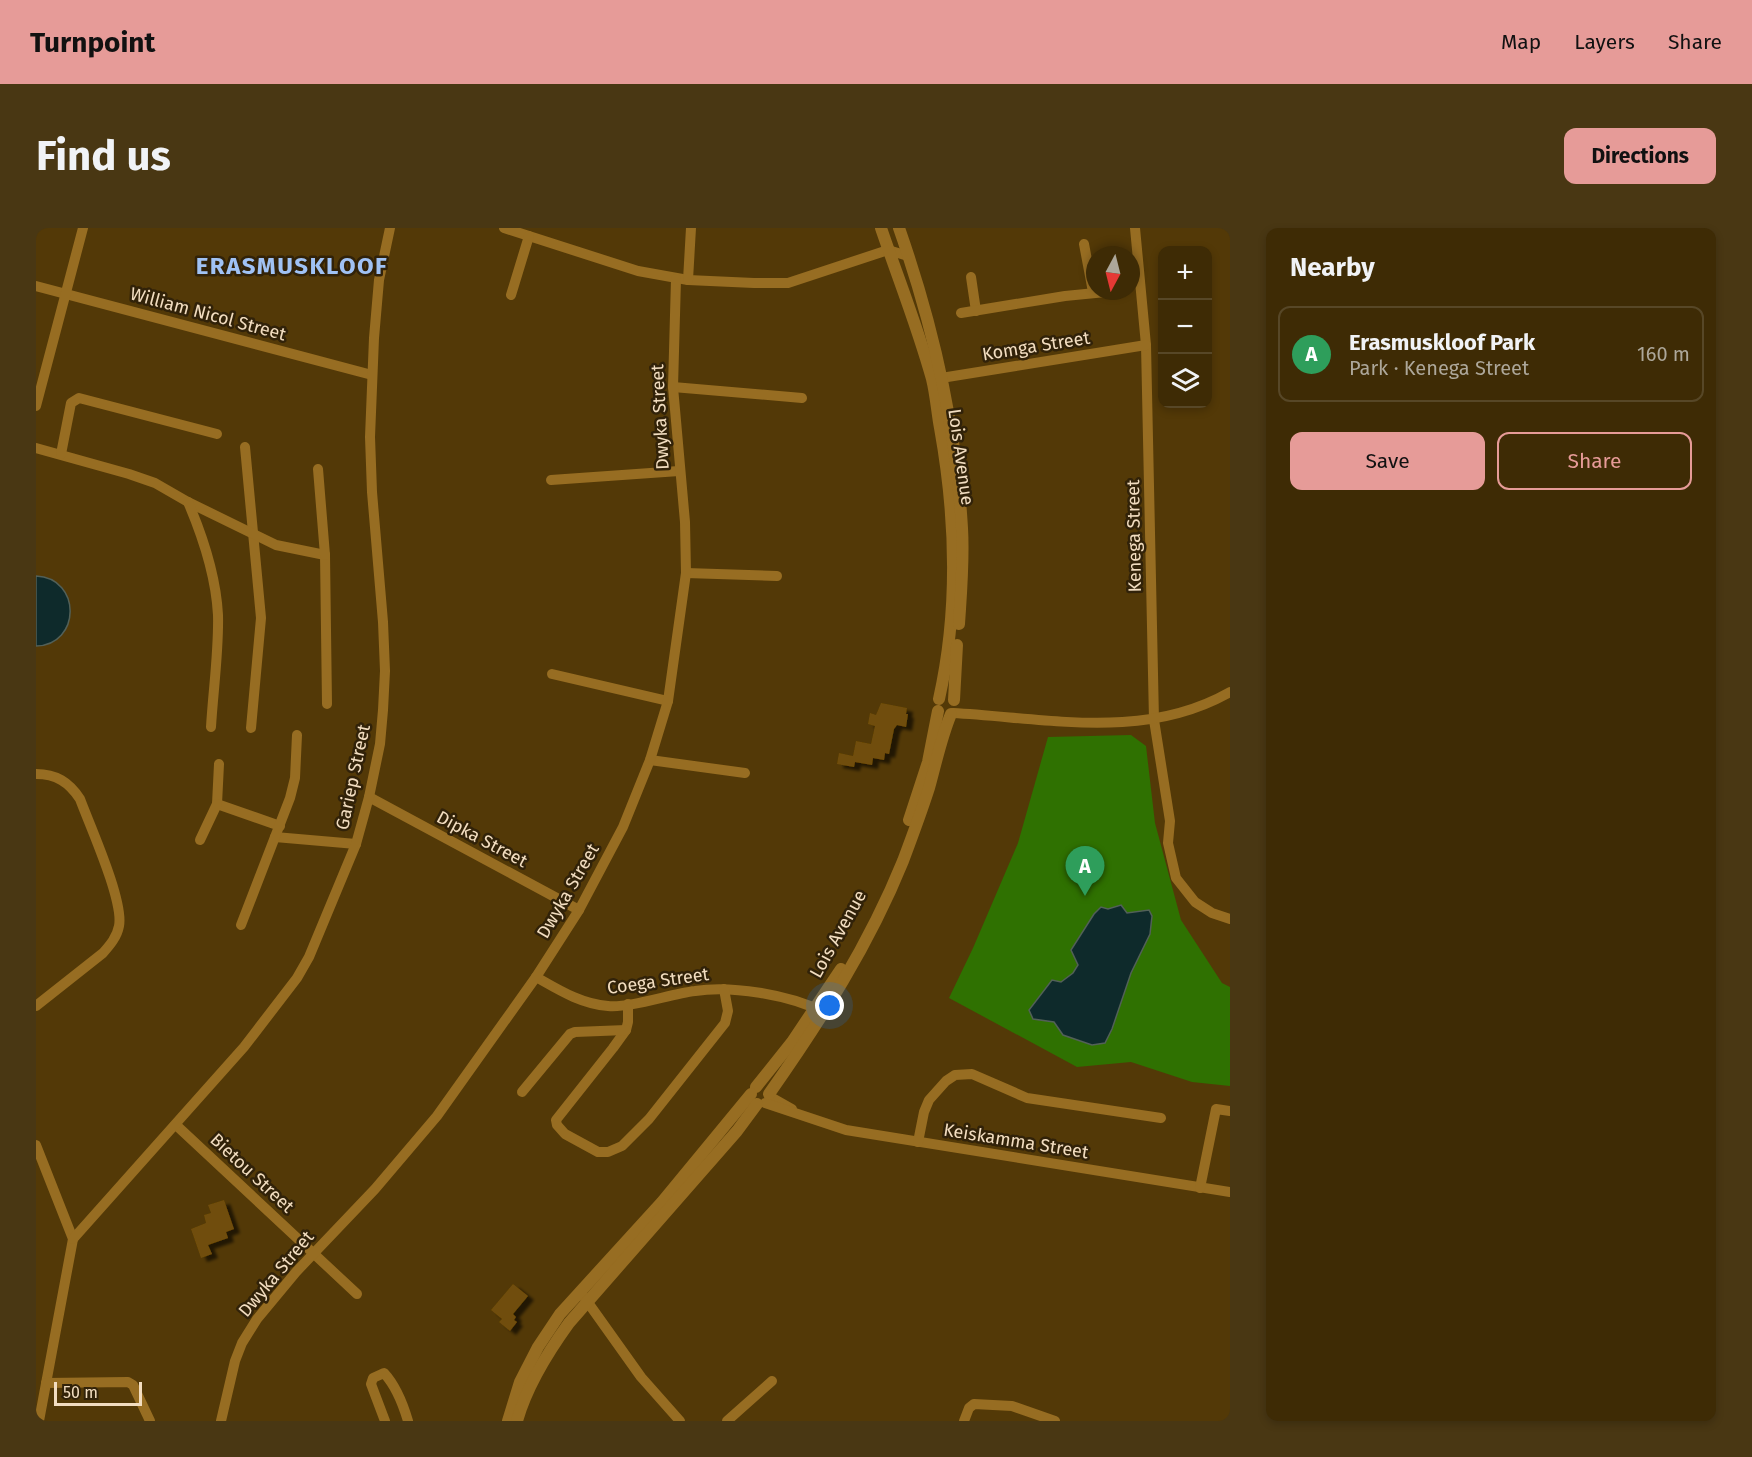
<!DOCTYPE html>
<html lang="en">
<head>
<meta charset="utf-8">
<style>
  body { margin:0; font-family:"Fira Sans",sans-serif; background:#493713; color:#f1f3f6 }
  .controls { position:absolute; right:18px; top:18px; display:grid; overflow:hidden; border-radius:12px; box-shadow:0 3px 9px #0003 }
  .controls button { width:54px; height:54px; display:grid; place-items:center; padding:0; border:0; border-bottom:2px solid #574727; background:#3e2b05; color:#f1f3f6; font:30px sans-serif }
  .compass { position:absolute; left:1050px; top:18px; width:54px; height:54px; border-radius:50%; background:#3e2b05; box-shadow:0 3px 9px #0003; rotate:187deg }
  .scale { position:absolute; left:18px; bottom:15px; width:88px; box-sizing:border-box; padding-left:6px; border:3px solid #f2ddc0; border-top:0; font-size:16px; line-height:21px; white-space:nowrap; color:#f2ddc0; -webkit-text-stroke:4px #312209; paint-order:stroke }
  .you { position:absolute; left:794px; top:778px; width:21px; height:21px; margin:-15px; border:4px solid #fff; border-radius:50%; background:#1a73e8; box-shadow:0 0 0 9px #1a73e833 }
  .badge { display:grid; place-items:center; width:39px; height:39px; border-radius:50%; background:#e69b98; color:#fff; font-size:20px; font-weight:700 }
  .pin { position:absolute; translate:-50% -50px; filter:drop-shadow(0 2px 3px #0008) }
  .pin::after { content:''; position:absolute; top:32px; width:21px; height:18px; background:inherit; clip-path:polygon(0 0,100% 0,50% 100%) }
  .list { margin:0; padding:0; list-style:none }
  h2 { display:flex; justify-content:space-between; align-items:center; height:78px; margin:0; padding:0 24px; font-size:26px }
  h2 small { font-size:20px; font-weight:400; color:#ada79a }
  .list li { display:grid; grid-template-columns:39px 1fr auto; gap:18px; align-items:center; box-sizing:border-box; height:96px; margin:0 12px 12px; padding:0 12px; border:2px solid #574727; border-radius:12px }
  .list b { display:block; font-size:22px; white-space:nowrap }
  .list p { margin:0; font-size:20px; white-space:nowrap; color:#ada79a }
  .list em { font-size:20px; font-style:normal; color:#ada79a }
  .actions { display:flex; gap:12px; padding:18px 24px }
  .actions a { flex:1; padding:14px 0; border:2px solid #e69b98; border-radius:12px; text-align:center; font-size:21px; color:#e69b98 }
  .actions .main { background:#e69b98; color:#111 }
  .icon { flex:none; width:33px; height:33px; fill:none; stroke:currentColor; stroke-width:2; stroke-linecap:round; stroke-linejoin:round }
  .map { position:relative; flex:none; width:1194px; height:1193px; overflow:hidden; border-radius:12px }
  header { display:flex; align-items:center; gap:36px; box-sizing:border-box; height:84px; padding:0 30px; background:#e69b98; color:#111 }
  header strong { font-size:28px }
  nav { display:flex; gap:33px; margin-inline-start:auto; font-size:21px }
  .intro { display:flex; align-items:center; justify-content:space-between; box-sizing:border-box; height:144px; padding:0 36px }
  h1 { margin:0; font-size:42px }
  .button { padding:15px 27px; border-radius:12px; background:#e69b98; color:#111; font-size:21px; font-weight:700 }
  main { display:flex; gap:36px; padding:0 36px }
  aside { flex:1; background:#3e2b05; border-radius:12px; box-shadow:0 3px 9px #0003 }
  .map>svg:first-child { display:block }
  .green { fill:#2f7101 }
  .water { fill:#0e2a2b; stroke:#526058; stroke-width:1.5 }
  .building { fill:#704d09; filter:url(#shadow) }
  .lines { fill:none; stroke-linecap:round; stroke-linejoin:round }
  .minor { stroke:#976d22; stroke-width:10 }
  .tertiary { stroke:#976d22; stroke-width:12 }
  .labels { text-anchor:middle; dominant-baseline:central; stroke-width:5; stroke-linejoin:round; paint-order:stroke }
  .street-label { font-size:18px; fill:#f2ddc0; stroke:#312209 }
  .district-label { font-size:24px; font-weight:bold; letter-spacing:1.5px; fill:#a0c2f4; stroke:#312209 }
</style>
</head>
<body>
<header>
<strong>Turnpoint</strong>
<nav><a>Map</a><a>Layers</a><a>Share</a></nav>
</header>
<div class="intro"><h1>Find us</h1><a class="button">Directions</a></div>
<main>
<div class="map">
<svg width="1194" height="1193" viewBox="0 0 1194 1193">
  <defs>
    <filter id="shadow"><feDropShadow dx="6" dy="4" stdDeviation="1.5" flood-color="#0009"/></filter>
  </defs>
  <rect width="100%" height="100%" fill="#533907"/>
  <!-- green -->
  <polygon class="green" points="1095,507 1110,518 1119,595 1145,692 1186,755 1194,759 1194,858 1156,854 1095,834 1041,839 913,770 937,720 982,615 1012,509"/>
  <!-- water -->
  <g class="water">
    <path d="M0 348C46 350 45 417 0 418Z"/>
    <polygon points="1085,677 1091,685 1113,682 1116,688 1114,706 1095,745 1076,801 1069,815 1056,817 1027,807 1018,794 997,791 993,782 1016,752 1025,754 1037,745 1042,737 1035,722 1058,686 1065,679 1072,681"/>
  </g>
  <!-- building -->
  <g class="building">
    <polygon points="845,475 871,480 870,486 872,486 870,499 861,497 858,501 853,526 849,525 848,532 837,530 836,537 819,534 818,539 801,536 803,525 817,528 820,513 835,516 839,498 832,496 834,485 840,487"/>
    <polygon points="188,972 198,1001 190,1004 192,1010 172,1017 176,1026 165,1030 155,1001 170,995 168,987 175,985 172,977"/>
    <polygon points="477,1056 492,1068 477,1086 480,1089 478,1092 481,1094 474,1103 463,1094 466,1091 455,1082"/>
  </g>
  <g class="lines">
    <!-- minor -->
    <g class="minor">
      <polyline points="468,0 602,43 652,52 718,55 752,55 852,22 872,28"/>
      <polyline points="1099,0 1110,117 1118,492 1134,593 1132,615 1140,650 1159,674 1176,685 1194,691"/>
      <polyline points="1048,16 1057,64"/>
      <polyline points="935,49 940,83"/>
      <polyline points="652,52 655,0"/>
      <polyline points="0,58 336,147"/>
      <polyline points="475,67 493,8"/>
      <polyline points="925,85 1029,68 1080,63"/>
      <polyline points="899,151 1110,117"/>
      <polyline points="637,159 766,170"/>
      <polyline points="0,178 47,0"/>
      <polyline points="209,219 225,390 215,500"/>
      <polyline points="0,220 93,246 119,255 152,274 240,317 289,327 291,476"/>
      <polyline points="25,226 35,175 43,170 181,206"/>
      <polyline points="282,241 289,327"/>
      <polyline points="515,252 643,243"/>
      <path d="M152 274C167 309 180 349 182 387 183 422 177 464 175 499"/>
      <polyline points="650,345 741,348"/>
      <polyline points="516,446 632,473"/>
      <path d="M917 485C1011 490 1108 513 1194 464"/>
      <polyline points="614,532 709,545"/>
      <polyline points="183,536 181,576 244,598"/>
      <path d="M0 546C20 546 33 554 44 571 54 598 88 673 83 698 81 709 74 717 67 725L0 778"/>
      <polyline points="333,569 543,682"/>
      <polyline points="239,609 320,616"/>
      <polyline points="164,612 181,576"/>
      <polyline points="205,697 254,570 259,550 261,507"/>
      <path d="M500 749C523 762 545 776 572 778 595 780 634 766 659 763 695 757 753 767 785 783"/>
      <polyline points="592,776 592,794 590,802 577,820 520,892 521,897 529,906 562,924 572,924 586,918 613,891 689,795 692,783 688,761"/>
      <polyline points="486,864 534,806 539,804 590,802"/>
      <polyline points="733,868 756,881"/>
      <polyline points="729,875 810,902 1194,964"/>
      <polyline points="140,897 321,1066"/>
      <polyline points="882,914 888,884 893,872 910,853 919,847 936,846 991,870 1125,890"/>
      <polyline points="0,917 37,1011 3,1193"/>
      <polyline points="1164,960 1180,881 1194,883"/>
      <polyline points="37,1011 208,819 261,750 273,729 320,616 333,569 344,516 347,482 349,443 347,394 336,264 334,209 338,110 343,52 354,0"/>
      <polyline points="548,1069 605,1149 644,1193"/>
      <polyline points="10,1155 92,1154 97,1157 114,1193"/>
      <polyline points="185,1193 199,1133 206,1115 221,1091 260,1044 339,961 401,888 500,749 543,682 587,599 614,532 632,473 650,345 649,294 637,159 640,51"/>
      <path d="M349 1193 335 1156 337 1150 348 1145C360 1158 367 1176 372 1193"/>
      <polyline points="691,1193 736,1153"/>
      <polyline points="928,1193 933,1180 938,1176 976,1178 1019,1193"/>
    </g>
    <!-- tertiary -->
    <g class="tertiary">
      <path d="M845 0C862 50 882 100 896 151 900 167 901 184 904 200 920 289 923 382 903 471"/>
      <path d="M863 0C897 97 920 198 926 300 928 332 925 365 923 396"/>
      <polyline points="918,472 921,417"/>
      <polyline points="873,592 892,534 902,483"/>
      <polyline points="720,859 756,814 805,741"/>
      <path d="M733 866C785 792 833 717 867 633 876 609 885 585 893 560 900 535 905 510 915 486"/>
      <polyline points="472,1193 484,1154 502,1119 524,1086 626,974 715,866"/>
      <path d="M481 1193C491 1157 512 1124 533 1095L701 903 721 876"/>
    </g>
  </g>
  <g class="labels">
    <!-- street labels -->
    <g class="street-label">
      <text transform="translate(172 86) rotate(15)">William Nicol Street</text>
      <text transform="translate(1000 118) rotate(-9)">Komga Street</text>
      <text transform="translate(624 189) rotate(-93)">Dwyka Street</text>
      <text transform="translate(925 229) rotate(82)">Lois Avenue</text>
      <text transform="translate(1098 308) rotate(-91)">Kenega Street</text>
      <text transform="translate(317 549) rotate(-78)">Gariep Street</text>
      <text transform="translate(446 611) rotate(28)">Dipka Street</text>
      <text transform="translate(532 663) rotate(-60)">Dwyka Street</text>
      <text transform="translate(802 706) rotate(-61)">Lois Avenue</text>
      <text transform="translate(622 753) rotate(-8)">Coega Street</text>
      <text transform="translate(980 913) rotate(9)">Keiskamma Street</text>
      <text transform="translate(216 945) rotate(43)">Bietou Street</text>
      <text transform="translate(240 1046) rotate(-50)">Dwyka Street</text>
    </g>
    <!-- district labels -->
    <g class="district-label">
      <text x="256" y="38">ERASMUSKLOOF</text>
    </g>
  </g>
</svg>
<div class="controls">
<button>+</button>
<button>−</button>
<button><svg class="icon" aria-label="layers" viewBox="0 0 24 24"><path d="M12 4l9 5-9 5-9-5zM3 14l9 5 9-5"/></svg></button>
</div>
<svg class="compass" viewBox="-18 -18 36 36"><path d="M0-13l5 13h-10z" fill="#e53935"/><path d="M0 13l5-13h-10z" fill="#ada79a"/></svg>
<div class="scale">50 m</div>
<div class="you"></div>
<div class="pin badge" style="left:1049px;top:668px;background:#2e9e5b">A</div>
</div>
<aside>
<h2>Nearby<small></small></h2>
<ul class="list">
<li><span class="badge" style="background:#2e9e5b">A</span><div><b>Erasmuskloof Park</b><p>Park · Kenega Street</p></div><em>160 m</em></li>
</ul>
<div class="actions"><a class="main">Save</a><a>Share</a></div>
</aside>
</main>
</body>
</html>
